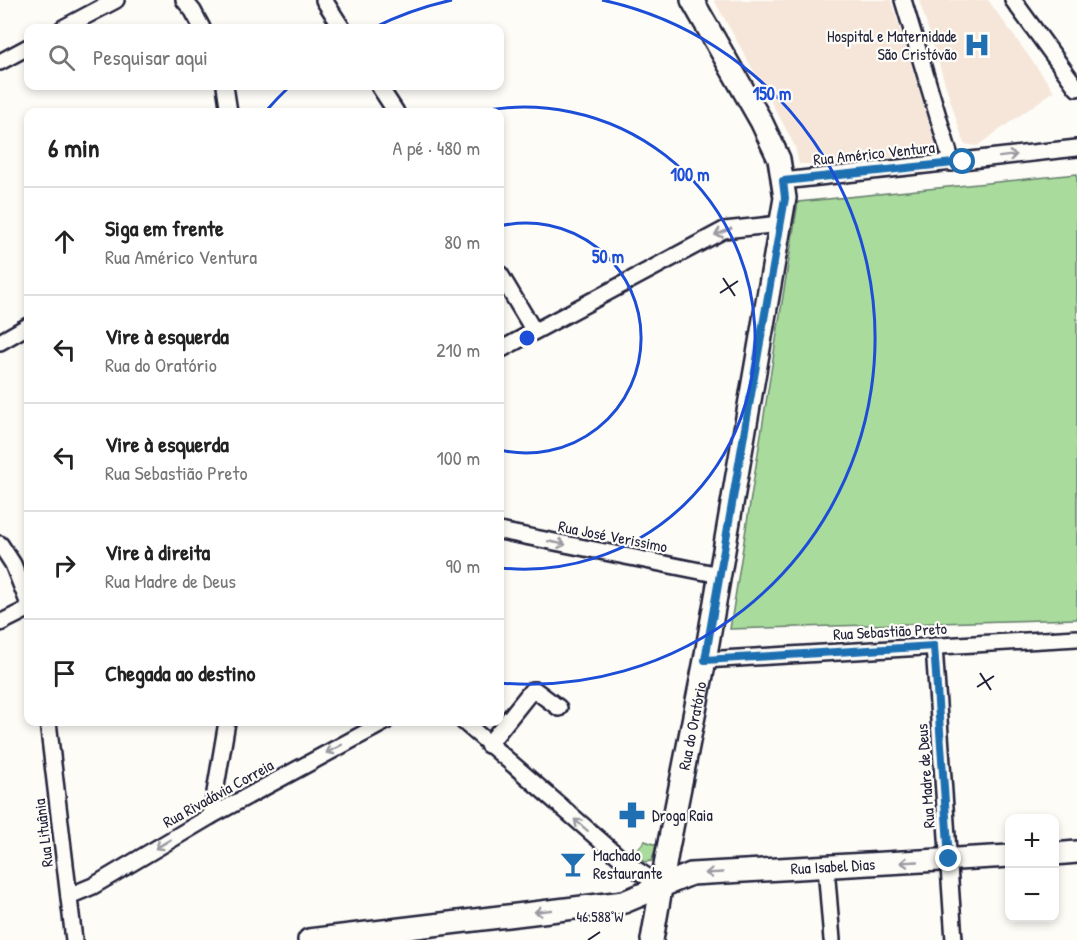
<!DOCTYPE html>
<html lang="pt">
<head>
<meta charset="utf-8">
<style>
  body { margin:0; font-family:"Patrick Hand",sans-serif; background:#f2f2f2; color:#222 }
  .controls { position:absolute; right:18px; bottom:18px; display:grid; overflow:hidden; border-radius:12px; box-shadow:0 3px 9px #0003 }
  .controls button { width:54px; height:54px; display:grid; place-items:center; padding:0; border:0; border-bottom:2px solid #e0e0e0; background:#fff; color:#222; font:30px sans-serif }
  .stop { position:absolute; width:18px; height:18px; margin:-14px; border:4px solid #1f6fb2; border-radius:50%; background:#fff }
  .stop.end { background:#1f6fb2; border-color:#fff; box-shadow:0 2px 6px #0008 }
  .list { margin:0; padding:0; list-style:none }
  h2 { display:flex; justify-content:space-between; align-items:center; height:78px; margin:0; padding:0 24px; font-size:26px }
  h2 small { font-size:20px; font-weight:400; color:#767676 }
  .list li { display:grid; grid-template-columns:39px 1fr auto; gap:18px; align-items:center; box-sizing:border-box; height:108px; padding:0 24px; border-top:2px solid #e0e0e0 }
  .list b { display:block; font-size:22px; white-space:nowrap }
  .list p { margin:0; font-size:20px; white-space:nowrap; color:#767676 }
  .list em { font-size:20px; font-style:normal; color:#767676 }
  .icon { flex:none; width:33px; height:33px; fill:none; stroke:currentColor; stroke-width:2; stroke-linecap:round; stroke-linejoin:round }
  .map { position:relative; flex:none; width:1077px; height:940px; overflow:hidden }
  .search { position:absolute; background:#fff; box-shadow:0 3px 9px #0003; left:24px; top:24px; width:480px; height:66px; display:flex; align-items:center; gap:15px; box-sizing:border-box; padding:0 21px; border-radius:12px; color:#767676; font-size:22px }
  .panel { position:absolute; background:#fff; box-shadow:0 3px 9px #0003; left:24px; top:108px; width:480px; height:618px; border-radius:12px }
  .map>svg:first-child { display:block }
  .built { fill:#f6e6da }
  .green { fill:#a9db9c; stroke:#667e6c; stroke-width:1.5 }
  .lines { fill:none; stroke-linecap:round; stroke-linejoin:round }
  .street-casing { stroke:#22223b; stroke-width:20 }
  .secondary-casing { stroke:#22223b; stroke-width:26 }
  .street { stroke:#fdfcf7; stroke-width:15 }
  .secondary { stroke:#fdfcf7; stroke-width:21 }
  .oneway { stroke:#9a9aa2 }
  .route { stroke:#1f6fb2; stroke-width:8 }
  .ticks { fill:none; stroke:#22223b; stroke-width:2 }
  .ring { fill:none; stroke:#1d4ed8; stroke-width:3 }
  .labels { text-anchor:middle; dominant-baseline:central; stroke-width:4.5; stroke-linejoin:round; paint-order:stroke }
  .poi-label { font-size:16px; fill:#22223b; stroke:#fdfcf7; text-anchor:start }
  .street-label { font-size:16px; fill:#22223b; stroke:#fdfcf7 }
  .ticks-label { font-size:15px; text-anchor:middle; fill:#22223b; stroke:#fdfcf7; stroke-width:4.5; stroke-linejoin:round; paint-order:stroke }
  .centre { fill:#1d4ed8; stroke:#fdfcf7; stroke-width:3 }
  .ring-label { font-size:18px; text-anchor:middle; font-weight:bold; fill:#1d4ed8; stroke:#fdfcf7; stroke-width:4.5; stroke-linejoin:round; paint-order:stroke }
</style>
</head>
<body>
<div class="map">
<svg width="1077" height="940" viewBox="0 0 1077 940">
  <rect width="100%" height="100%" fill="#fdfcf7"/>
  <filter id="ink" filterUnits="userSpaceOnUse"><feTurbulence type="fractalNoise" baseFrequency=".0167" numOctaves="2"/><feDisplacementMap in="SourceGraphic" scale="12" xChannelSelector="R" yChannelSelector="G"/><feConvolveMatrix kernelMatrix="1 2 1 2 8 2 1 2 1" color-interpolation-filters="sRGB"/></filter>
  <g filter="url(#ink)">
    <!-- built -->
    <g class="built">
      <polygon points="714,0 891,0 936,145 920,151 919,155 825,164 799,164 795,147 785,127"/>
      <polygon points="919,0 988,0 1054,91 977,146 964,144"/>
    </g>
    <!-- green -->
    <g class="green">
      <polygon points="1077,174 1077,619 730,629 798,202"/>
      <polygon points="645,841 656,845 652,861 644,862 634,853"/>
    </g>
    <g class="lines">
      <!-- street casing -->
      <g class="street-casing">
        <g id="street">
          <polyline points="184,0 193,11 202,28"/>
          <polyline points="324,0 342,28"/>
          <polyline points="903,0 952,163"/>
          <polyline points="1013,0 1077,88"/>
          <polyline points="63,28 116,0"/>
          <polyline points="0,62 28,47"/>
          <polyline points="225,86 229,112"/>
          <polyline points="379,86 396,112"/>
          <polyline points="783,181 1077,148"/>
          <polyline points="500,274 534,331"/>
          <polyline points="0,342 28,326"/>
          <polyline points="500,350 724,230 780,224"/>
          <polyline points="500,531 720,575"/>
          <polyline points="0,544 13,564 28,602"/>
          <polyline points="0,623 28,609"/>
          <polyline points="934,646 954,940"/>
          <polyline points="705,660 1077,638"/>
          <polyline points="48,722 74,940"/>
          <polyline points="464,722 625,862 661,886"/>
          <polyline points="488,745 532,690 535,690 559,708"/>
          <polyline points="211,816 227,722"/>
          <polyline points="826,867 832,940"/>
          <polyline points="69,896 93,886 211,816 385,722"/>
        </g>
      </g>
      <!-- secondary casing -->
      <g class="secondary-casing">
        <g id="secondary">
          <polyline points="1054,854 1077,852"/>
          <path id="s1" d="M309 940 624 902 691 874 1010 856"/>
          <path id="s2" d="M652 940 668 848 705 660 785 198 779 159 761 121 692 0"/>
        </g>
      </g>
      <!-- street -->
      <use href="#street" class="street"/>
      <!-- secondary -->
      <use href="#secondary" class="secondary"/>
    </g>
    <!-- one-way arrows -->
    <defs><path id="oneway-shaft" d="M-6 0H5M1.5-3L5.5 0L1.5 3" fill="none" stroke-width="1.6" stroke-linecap="round" stroke-linejoin="round" transform="scale(1.5)"/></defs>
    <g class="oneway">
      <use href="#oneway-shaft" transform="translate(1008 156) rotate(-7)"/>
      <use href="#oneway-shaft" transform="translate(723 232) rotate(158)"/>
      <use href="#oneway-shaft" transform="translate(557 543) rotate(11)"/>
      <use href="#oneway-shaft" transform="translate(334 749) rotate(152)"/>
      <use href="#oneway-shaft" transform="translate(581 825) rotate(-139)"/>
      <use href="#oneway-shaft" transform="translate(163 844) rotate(149)"/>
      <use href="#oneway-shaft" transform="translate(909 862) rotate(177)"/>
      <use href="#oneway-shaft" transform="translate(714 873) rotate(177)"/>
      <use href="#oneway-shaft" transform="translate(543 911) rotate(173)"/>
    </g>
  </g>
  <g class="lines" filter="url(#ink)">
    <!-- route -->
    <polyline class="route" points="949,859 934,646 705,660 785,198 783,181 963,162"/>
  </g>
  <!-- ticks -->
  <path class="ticks" d="M723 278 735 296M720 293 738 281M980 673 991 690M977 687 994 676M588 940 600 932"/>
  <!-- distance rings -->
  <g class="ring">
    <path d="M500 226A115 115 0 1 1 500 450"/>
    <path d="M477 112A231 231 0 1 1 501 568"/>
    <path d="M266 111A346 346 0 0 1 289 87M373 28A346 346 0 0 1 452 0M602 0A346 346 0 0 1 500 683"/>
  </g>
  <!-- icons -->
  <defs>
    <g id="hospital-bare" transform="scale(2.07)"><path d="M-5-5h3v3.5h4V-5h3V5h-3V1.5h-4V5h-3Z" fill="#1f6fb2" stroke="#fdfcf7" stroke-width="2.5" paint-order="stroke"/></g>
    <g id="pharmacy-bare" transform="scale(2.07)"><path d="M-2-6h4v4h4v4h-4v4h-4v-4h-4v-4h4Z" fill="#1f6fb2" stroke="#fdfcf7" stroke-width="2.5" paint-order="stroke"/></g>
    <g id="bar-bare" transform="scale(2.07)"><path d="M-6-5H6L.8 .8V4.5H3.5V6h-7V4.5H-.8V.8Z" fill="#1f6fb2" stroke="#fdfcf7" stroke-width="2.5" paint-order="stroke"/></g>
  </defs>
  <g fill-rule="evenodd">
    <use href="#hospital-bare" x="977" y="45"/>
    <use href="#pharmacy-bare" x="632" y="815"/>
    <use href="#bar-bare" x="573" y="864"/>
  </g>
  <g class="labels">
    <!-- poi labels -->
    <g class="poi-label">
      <text x="957" y="36" text-anchor="end">Hospital e Maternidade<tspan x="957" dy="18">São Cristóvão</tspan></text>
      <text x="652" y="815">Droga Raia</text>
      <text x="593" y="855">Machado<tspan x="593" dy="18">Restaurante</tspan></text>
    </g>
    <!-- street labels -->
    <g class="street-label">
      <text transform="translate(874 153) rotate(-6)">Rua Américo Ventura</text>
      <text transform="translate(613 536) rotate(11)">Rua José Verissimo</text>
      <text transform="translate(890 631) rotate(-3)">Rua Sebastião Preto</text>
      <text stroke="none"><textPath href="#s2" startOffset="218">Rua do Oratório</textPath></text>
      <text transform="translate(925 776) rotate(-94)">Rua Madre de Deus</text>
      <text transform="translate(218 793) rotate(-29)">Rua Rivadávia Correia</text>
      <text transform="translate(43 833) rotate(-97)">Rua Lituânia</text>
      <text stroke="none"><textPath href="#s1" startOffset="532">Rua Isabel Dias</textPath></text>
    </g>
  </g>
  <g class="ticks-label">
    <text x="600" y="922">46.588°W</text>
  </g>
  <circle cx="527" cy="338" r="9" class="centre"/>
  <g class="ring-label">
    <text x="772" y="100">150 m</text>
    <text x="690" y="181">100 m</text>
    <text x="608" y="263">50 m</text>
  </g>
</svg>
<div class="controls">
<button>+</button>
<button>−</button>
</div>
<div class="stop" style="left:963px;top:162px"></div>
<div class="stop end" style="left:949px;top:859px"></div>
<div class="search"><svg class="icon" aria-label="search" viewBox="0 0 24 24"><circle cx="10" cy="10" r="6"/><path d="M15 15l6 6"/></svg>Pesquisar aqui</div>
<section class="panel">
<h2>6 min<small>A pé · 480 m</small></h2>
<ul class="list">
<li><svg class="icon" aria-label="ahead" viewBox="0 0 24 24"><path d="M12 20V5M6 11l6-6 6 6"/></svg><div><b>Siga em frente</b><p>Rua Américo Ventura</p></div><em>80 m</em></li>
<li><svg class="icon" aria-label="left" viewBox="0 0 24 24"><path d="M17 20v-9H6M10 6l-5 5 5 5"/></svg><div><b>Vire à esquerda</b><p>Rua do Oratório</p></div><em>210 m</em></li>
<li><svg class="icon" aria-label="left" viewBox="0 0 24 24"><path d="M17 20v-9H6M10 6l-5 5 5 5"/></svg><div><b>Vire à esquerda</b><p>Rua Sebastião Preto</p></div><em>100 m</em></li>
<li><svg class="icon" aria-label="right" viewBox="0 0 24 24"><path d="M7 20v-9h11M14 6l5 5-5 5"/></svg><div><b>Vire à direita</b><p>Rua Madre de Deus</p></div><em>90 m</em></li>
<li><svg class="icon" aria-label="arrive" viewBox="0 0 24 24"><path d="M6 21V4h12l-3 4 3 4H6"/></svg><div><b>Chegada ao destino</b></div></li>
</ul>
</section>
</div>
</body>
</html>
